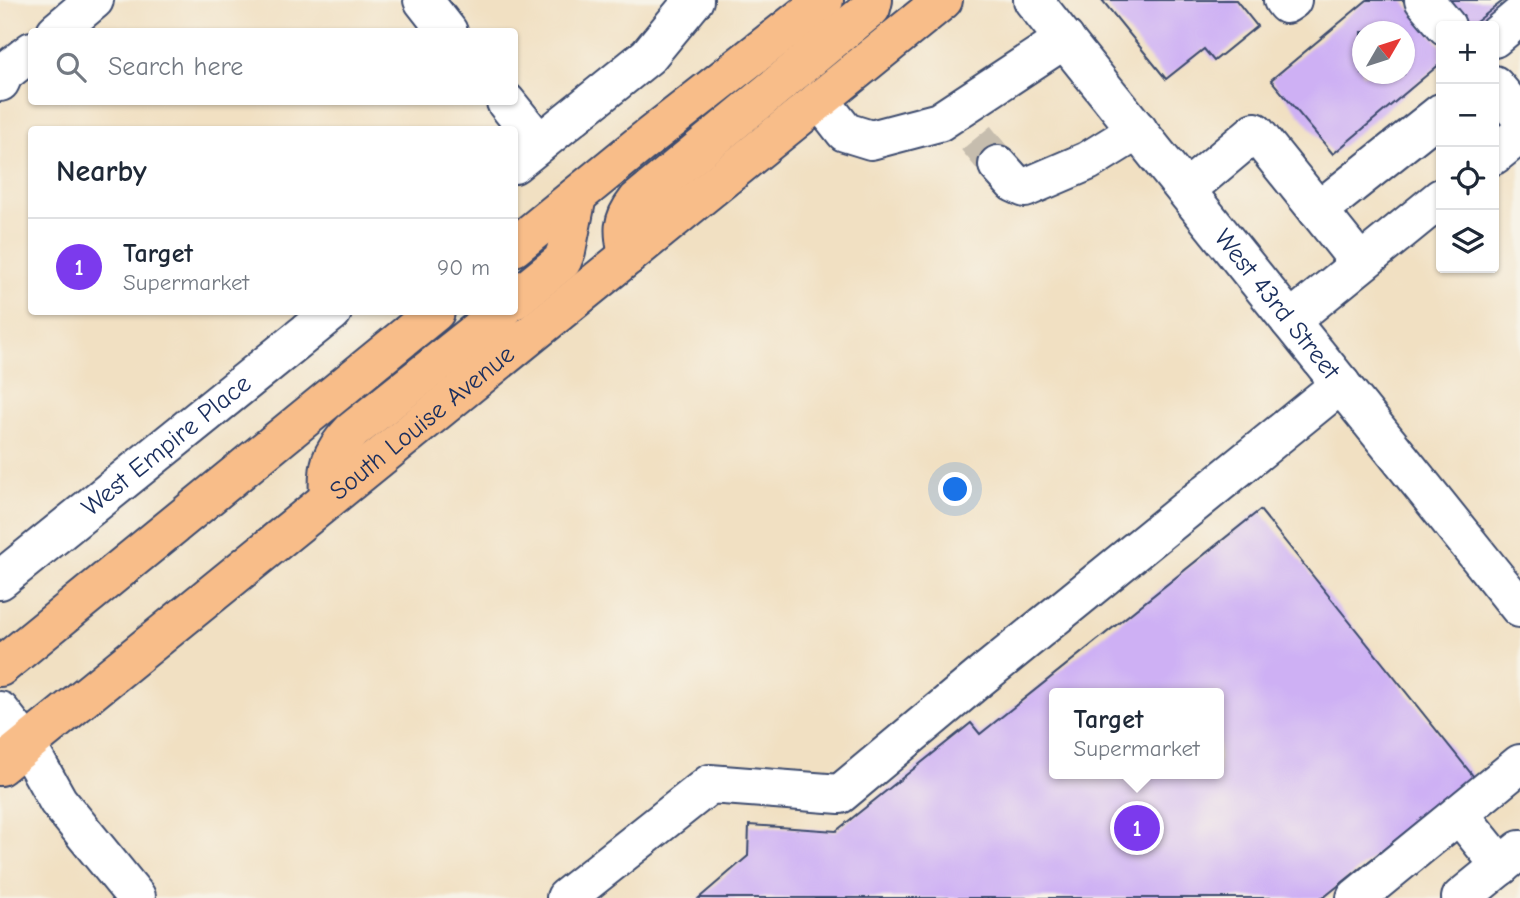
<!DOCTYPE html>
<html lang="en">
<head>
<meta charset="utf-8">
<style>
  body { margin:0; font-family:"Comic Neue",sans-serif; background:#f2f2f3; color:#1f2937 }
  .controls { position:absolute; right:21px; top:21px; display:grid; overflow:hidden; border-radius:7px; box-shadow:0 2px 5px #0004 }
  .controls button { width:63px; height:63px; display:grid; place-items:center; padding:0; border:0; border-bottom:2px solid #e0e1e3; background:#fff; color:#1f2937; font:35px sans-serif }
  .compass { position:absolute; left:1352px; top:21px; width:63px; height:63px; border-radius:50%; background:#fff; box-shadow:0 2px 5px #0004; rotate:51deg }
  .you { position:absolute; left:956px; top:490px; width:24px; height:24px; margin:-18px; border:5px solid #fff; border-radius:50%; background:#1a73e8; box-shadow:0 0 0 10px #1a73e833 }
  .badge { display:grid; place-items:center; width:46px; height:46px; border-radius:50%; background:#7c3aed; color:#fff; font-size:23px; font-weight:700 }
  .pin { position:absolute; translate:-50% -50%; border:4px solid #fff; box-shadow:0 2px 7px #0006 }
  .popup { position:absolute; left:1049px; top:688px; width:175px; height:91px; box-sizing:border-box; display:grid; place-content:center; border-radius:7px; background:#fff; filter:drop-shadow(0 2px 5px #0005); font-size:23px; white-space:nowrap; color:#747a83 }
  .popup b { font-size:26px; color:#1f2937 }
  .popup::after { content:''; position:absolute; left:50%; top:100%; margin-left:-14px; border:14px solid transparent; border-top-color:#fff }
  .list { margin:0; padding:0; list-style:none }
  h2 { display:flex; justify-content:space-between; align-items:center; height:91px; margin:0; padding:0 28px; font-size:30px }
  h2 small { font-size:23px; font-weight:400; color:#747a83 }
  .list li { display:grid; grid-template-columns:46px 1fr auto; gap:21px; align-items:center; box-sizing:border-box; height:98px; padding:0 28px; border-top:2px solid #e0e1e3 }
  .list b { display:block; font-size:26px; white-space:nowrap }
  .list p { margin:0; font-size:23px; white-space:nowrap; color:#747a83 }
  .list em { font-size:23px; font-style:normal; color:#747a83 }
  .icon { flex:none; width:38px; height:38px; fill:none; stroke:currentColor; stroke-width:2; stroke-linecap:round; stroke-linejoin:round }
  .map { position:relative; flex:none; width:1520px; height:898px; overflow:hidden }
  .search { position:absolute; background:#fff; box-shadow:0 2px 5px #0004; left:28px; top:28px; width:490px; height:77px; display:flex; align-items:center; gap:18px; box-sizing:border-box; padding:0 24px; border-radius:7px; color:#747a83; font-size:26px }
  .panel { position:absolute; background:#fff; box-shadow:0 2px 5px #0004; left:28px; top:126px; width:490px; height:189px; border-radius:7px }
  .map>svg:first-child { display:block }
  .building { fill:#ceb0f4; fill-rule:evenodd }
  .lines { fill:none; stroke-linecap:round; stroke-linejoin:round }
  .minor-tunnel { stroke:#c6bdae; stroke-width:38; stroke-dasharray:38 19; stroke-linecap:butt }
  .minor-casing { stroke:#3b4a6d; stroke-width:42 }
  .major-casing { stroke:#3b4a6d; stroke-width:42 }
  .minor { stroke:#fff; stroke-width:38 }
  .major { stroke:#f8bd89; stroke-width:38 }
  .labels { text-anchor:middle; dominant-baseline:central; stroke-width:6; stroke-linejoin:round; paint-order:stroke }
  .street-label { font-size:26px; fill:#1b2f5e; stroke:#f7f3e8 }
</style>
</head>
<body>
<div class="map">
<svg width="1520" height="898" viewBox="0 0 1520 898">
  <rect width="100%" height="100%" fill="#f7f3e8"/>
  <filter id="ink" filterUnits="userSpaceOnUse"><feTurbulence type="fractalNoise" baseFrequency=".0143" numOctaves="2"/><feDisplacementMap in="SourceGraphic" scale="14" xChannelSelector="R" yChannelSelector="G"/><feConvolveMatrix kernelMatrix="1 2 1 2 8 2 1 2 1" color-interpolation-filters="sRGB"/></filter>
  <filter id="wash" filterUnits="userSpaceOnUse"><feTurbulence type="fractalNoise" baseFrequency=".00686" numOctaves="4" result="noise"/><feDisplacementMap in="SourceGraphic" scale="28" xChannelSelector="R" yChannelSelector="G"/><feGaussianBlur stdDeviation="1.57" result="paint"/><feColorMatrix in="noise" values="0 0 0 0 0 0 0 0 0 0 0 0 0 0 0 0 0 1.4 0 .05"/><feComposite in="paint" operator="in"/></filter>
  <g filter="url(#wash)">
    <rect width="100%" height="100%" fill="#f1e0c2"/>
    <g id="blocks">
      <!-- building -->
      <g class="building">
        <polygon points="1102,0 1236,0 1257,26 1214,61 1204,49 1166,79"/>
        <path d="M1367 0H1403L1441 46V63L1333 154 1271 80ZM1362 32H1404V74H1362Z"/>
        <polygon points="1442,0 1504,0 1471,26 1463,26"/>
        <path d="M1260 510 1474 777 1323 898H699L748 856 749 825 836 831 971 723 980 734ZM1055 693H1219V774H1055Z"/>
      </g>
    </g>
  </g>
  <g filter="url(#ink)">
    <use href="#blocks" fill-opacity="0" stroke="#3b4a6d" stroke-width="2"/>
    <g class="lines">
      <!-- minor-tunnel -->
      <polyline class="minor-tunnel" points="976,138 998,165"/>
      <!-- minor casing -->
      <g class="minor-casing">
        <g id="minor">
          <polyline points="423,0 448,32"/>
          <path id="s1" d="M1033 0 1520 608"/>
          <polyline points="1283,0 1286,4 1292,0"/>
          <polyline points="1424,0 1446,26"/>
          <polyline points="56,32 94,0"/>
          <polyline points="1494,38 1520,16"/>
          <polyline points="0,82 4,73 32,51"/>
          <polyline points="1494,85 1520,116"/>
          <polyline points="820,100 845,132 871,140 939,122 1065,39"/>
          <polyline points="506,102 539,143"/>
          <polyline points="1494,155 1520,134"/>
          <polyline points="514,164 648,56 694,0"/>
          <polyline points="998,165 1014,183 1025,188 1088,161 1138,130"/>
          <polyline points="1186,190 1255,132 1360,263"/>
          <polyline points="1318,211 1441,113"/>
          <polyline points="1290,321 1441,198"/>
          <path id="s2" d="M0 580 332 312"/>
          <polyline points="0,711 26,744 58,801 136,897"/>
          <polyline points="1459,814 1501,866"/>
          <polyline points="566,898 710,784 840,794 978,679 1341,384"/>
          <polyline points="1356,898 1520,764"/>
          <polyline points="1461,898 1520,850"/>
        </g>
      </g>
      <!-- major casing -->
      <g class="major-casing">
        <g id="major">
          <polyline points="514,247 644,141 824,0"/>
          <path d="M628 256C623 232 621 221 637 201L871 8 873 0"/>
          <polyline points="514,300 562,261 566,251 577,196"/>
          <path d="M329 498C327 466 330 454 352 431L501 312"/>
          <polyline points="0,667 435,312"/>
          <path id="s3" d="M0 766 943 0"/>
        </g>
      </g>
      <!-- minor -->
      <use href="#minor" class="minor"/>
      <!-- major -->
      <use href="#major" class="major"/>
    </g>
  </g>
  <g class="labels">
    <!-- street labels -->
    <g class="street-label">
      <text stroke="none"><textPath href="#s1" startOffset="390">West 43rd Street</textPath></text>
      <text stroke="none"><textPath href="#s3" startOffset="544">South Louise Avenue</textPath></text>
      <text stroke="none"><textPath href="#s2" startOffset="214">West Empire Place</textPath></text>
    </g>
  </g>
</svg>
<div class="controls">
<button>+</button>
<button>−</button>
<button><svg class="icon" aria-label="locate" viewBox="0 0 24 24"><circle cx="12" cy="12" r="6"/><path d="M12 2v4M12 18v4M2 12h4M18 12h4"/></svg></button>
<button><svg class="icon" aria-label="layers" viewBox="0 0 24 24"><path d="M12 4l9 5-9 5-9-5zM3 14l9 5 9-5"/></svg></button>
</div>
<svg class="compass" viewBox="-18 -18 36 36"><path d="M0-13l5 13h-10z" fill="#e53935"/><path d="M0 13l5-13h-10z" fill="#747a83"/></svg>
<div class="you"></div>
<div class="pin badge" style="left:1137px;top:828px">1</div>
<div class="popup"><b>Target</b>Supermarket</div>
<div class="search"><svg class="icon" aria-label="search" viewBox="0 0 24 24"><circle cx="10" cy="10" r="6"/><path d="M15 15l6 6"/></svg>Search here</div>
<section class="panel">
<h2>Nearby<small></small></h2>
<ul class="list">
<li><span class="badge">1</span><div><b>Target</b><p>Supermarket</p></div><em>90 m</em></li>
</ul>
</section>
</div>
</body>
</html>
